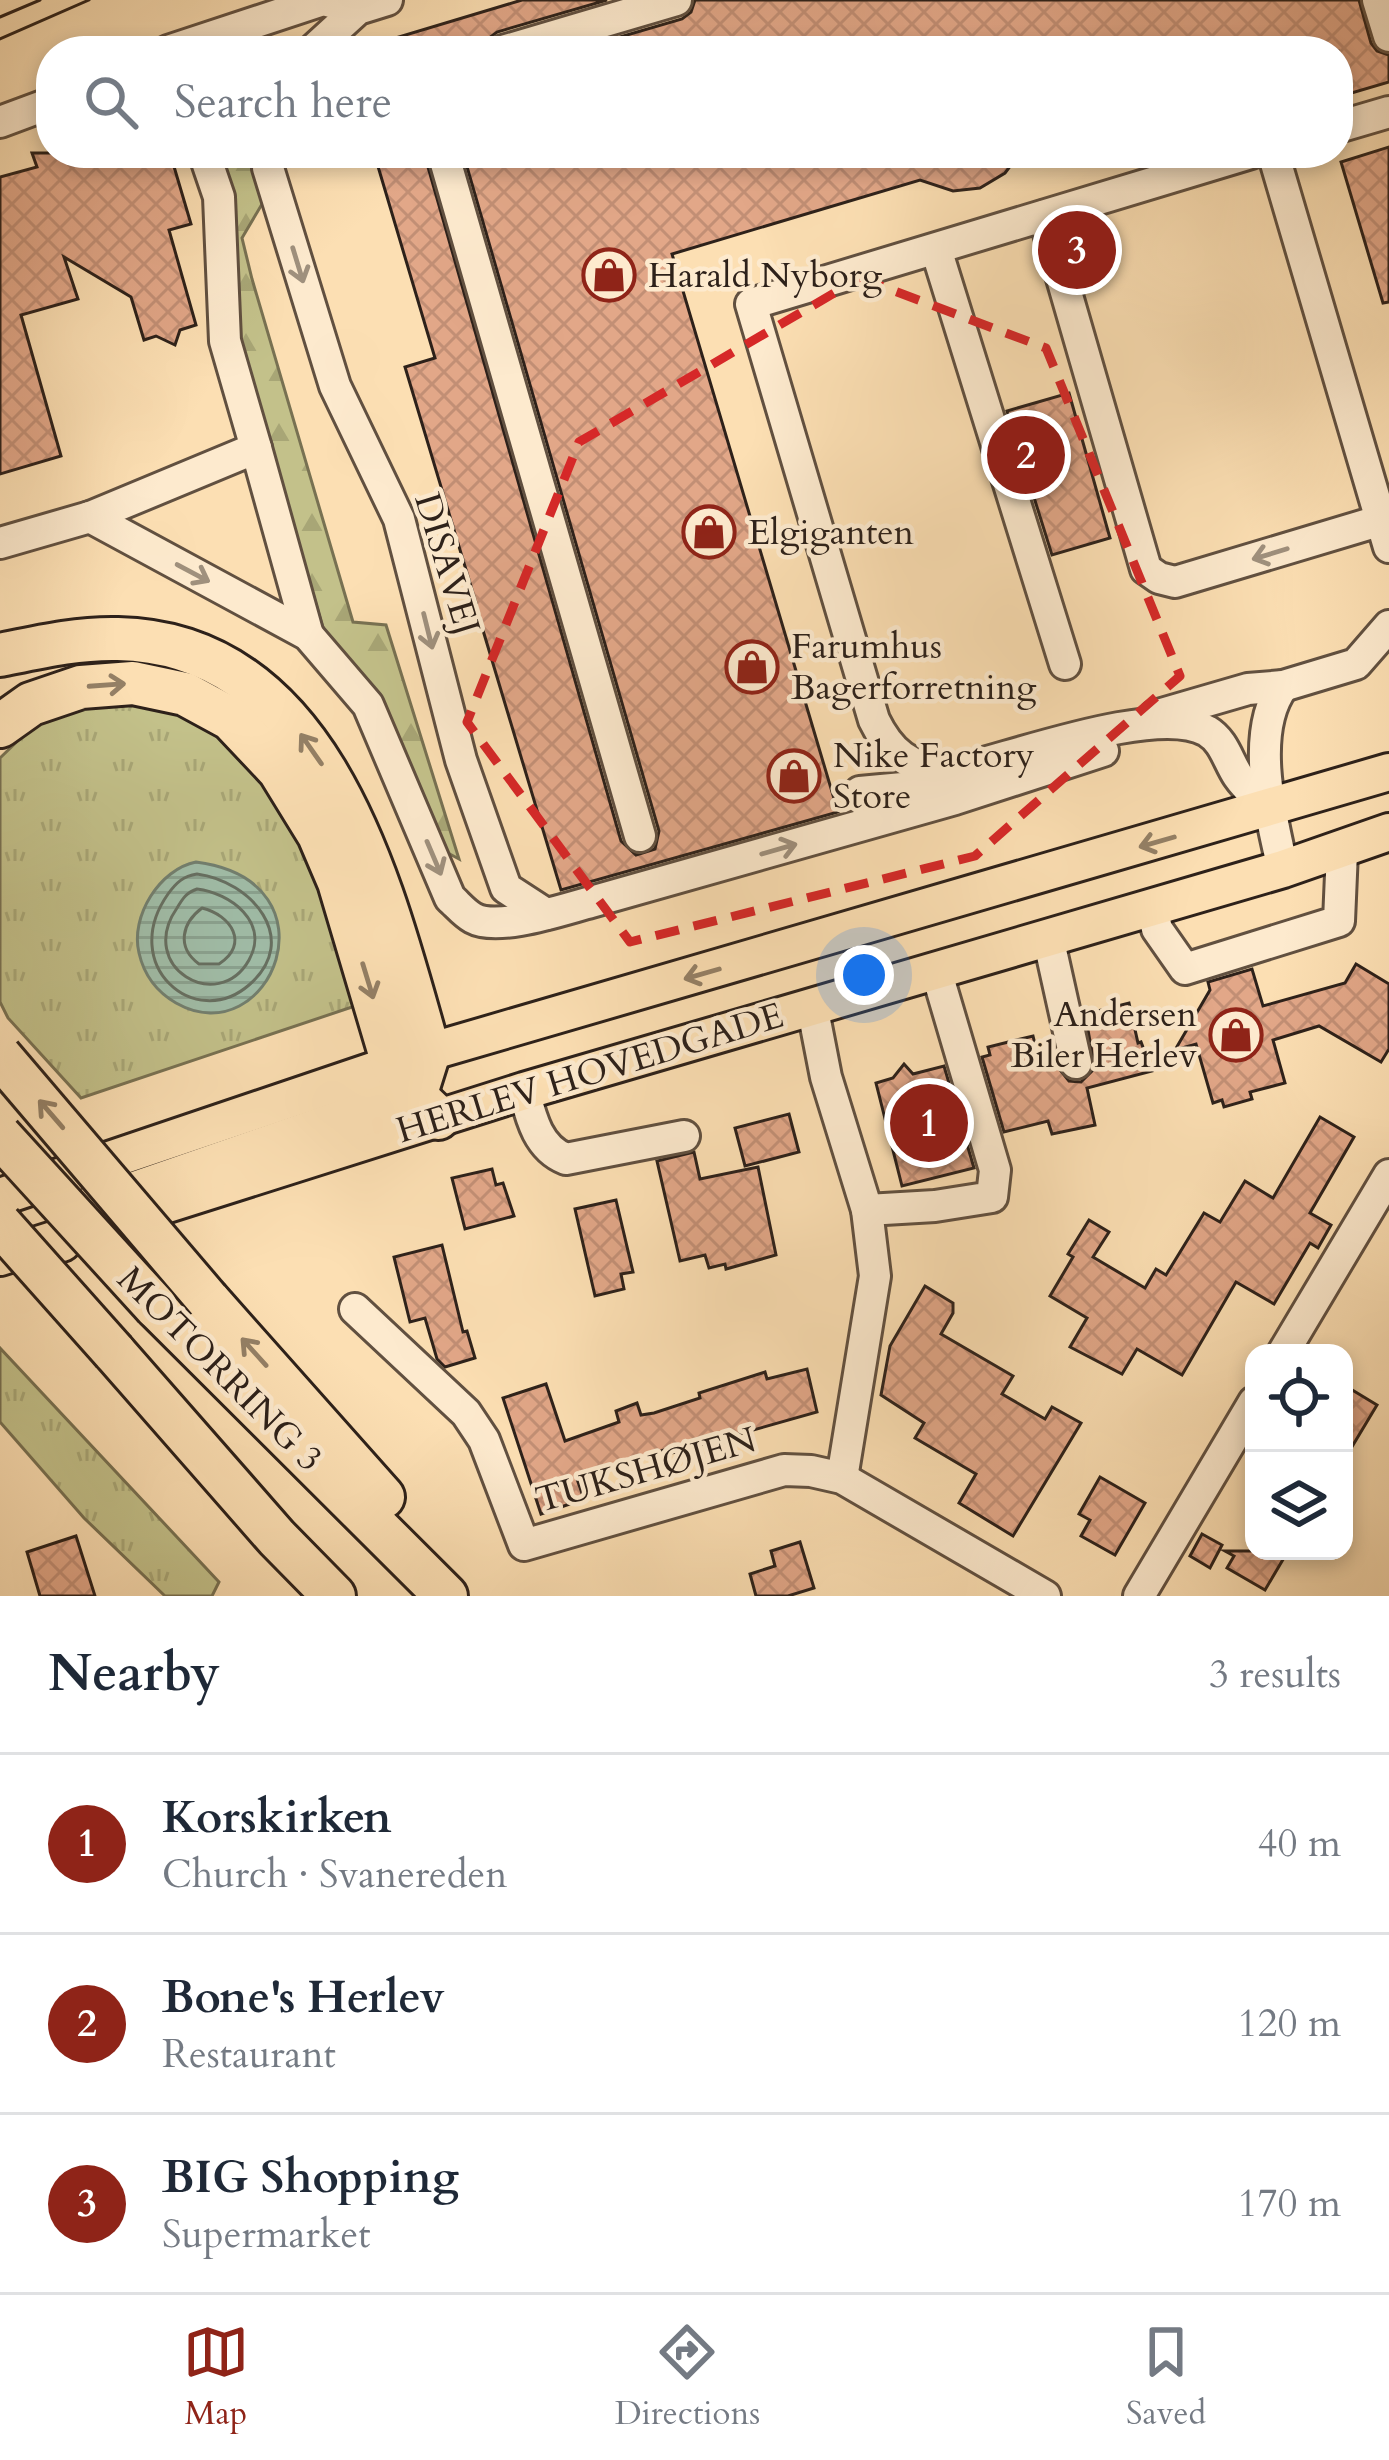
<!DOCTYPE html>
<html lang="en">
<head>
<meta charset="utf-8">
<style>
  body { margin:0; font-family:Cardo,serif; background:#f6f6f7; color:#1f2937 }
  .controls { position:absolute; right:36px; bottom:36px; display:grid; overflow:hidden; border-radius:24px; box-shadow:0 6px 18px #0003 }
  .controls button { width:108px; height:108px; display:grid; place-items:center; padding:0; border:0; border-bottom:3px solid #e0e1e3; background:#fff; color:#1f2937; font:60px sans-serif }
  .you { position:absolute; left:864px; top:975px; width:42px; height:42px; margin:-30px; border:9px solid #fff; border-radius:50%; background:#1a73e8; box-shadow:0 0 0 18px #1a73e833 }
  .badge { display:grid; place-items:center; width:78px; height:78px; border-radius:50%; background:#8f2418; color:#fff; font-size:39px; font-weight:700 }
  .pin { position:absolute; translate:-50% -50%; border:6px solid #fff; box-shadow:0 3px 12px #0006 }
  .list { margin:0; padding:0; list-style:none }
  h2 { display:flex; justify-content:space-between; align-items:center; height:156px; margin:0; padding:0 48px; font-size:51px }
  h2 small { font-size:39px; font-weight:400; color:#747a83 }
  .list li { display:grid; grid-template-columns:78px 1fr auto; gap:36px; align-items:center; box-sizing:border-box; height:180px; padding:0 48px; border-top:3px solid #e0e1e3 }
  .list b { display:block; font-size:45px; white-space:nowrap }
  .list p { margin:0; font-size:39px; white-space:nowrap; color:#747a83 }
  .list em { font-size:39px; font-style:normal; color:#747a83 }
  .icon { flex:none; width:66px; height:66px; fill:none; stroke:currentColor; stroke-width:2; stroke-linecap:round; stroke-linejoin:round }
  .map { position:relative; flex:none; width:1389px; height:1596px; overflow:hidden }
  .search { position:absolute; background:#fff; box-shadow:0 6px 18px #0003; left:36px; right:36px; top:36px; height:132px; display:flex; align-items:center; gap:30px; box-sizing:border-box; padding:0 42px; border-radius:48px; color:#747a83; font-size:45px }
  .sheet { height:696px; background:#fff }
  nav { display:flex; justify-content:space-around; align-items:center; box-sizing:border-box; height:168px; border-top:3px solid #e0e1e3; background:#fff; font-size:33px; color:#747a83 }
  nav a { display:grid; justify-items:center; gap:6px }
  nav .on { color:#8f2418 }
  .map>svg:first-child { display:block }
  .grass { fill:url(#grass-tufts); stroke:#787152; stroke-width:3 }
  .forest { fill:url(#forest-firs); stroke:#787152; stroke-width:3 }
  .water { fill:url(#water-rules); stroke:#727f6f; stroke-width:3 }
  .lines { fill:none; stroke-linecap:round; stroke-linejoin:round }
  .shore { stroke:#666f61; stroke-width:3 }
  .building { fill:url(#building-cross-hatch); stroke:#2d211a; stroke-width:3 }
  .minor-casing { stroke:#615040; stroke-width:36 }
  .major-casing { stroke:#2d211a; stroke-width:42 }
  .highway-casing { stroke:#2d211a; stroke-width:48 }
  .minor { stroke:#fdeace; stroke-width:30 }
  .major { stroke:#fcdfb3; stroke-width:36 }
  .highway { stroke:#fcdfb3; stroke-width:42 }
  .tram { stroke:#2d211a; stroke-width:3 }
  .highway-bridge-casing { stroke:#2d211a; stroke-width:48; stroke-linecap:butt }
  .highway-bridge { stroke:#fcdfb3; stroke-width:42 }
  .oneway { stroke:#9f907d }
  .oneway2 { stroke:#948066 }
  .marked { fill:none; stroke:#d62828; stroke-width:9; stroke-dasharray:24 15; stroke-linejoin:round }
  .labels { text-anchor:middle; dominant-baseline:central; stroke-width:9; stroke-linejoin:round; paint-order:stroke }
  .poi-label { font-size:36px; fill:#2d211a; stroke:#fdeace; text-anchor:start }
  .street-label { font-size:36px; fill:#2d211a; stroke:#fdeace }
</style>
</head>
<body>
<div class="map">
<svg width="1389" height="1596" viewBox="0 0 1389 1596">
  <defs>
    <pattern id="grass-tufts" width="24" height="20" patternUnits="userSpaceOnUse" patternTransform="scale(3)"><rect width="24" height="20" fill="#c3c18a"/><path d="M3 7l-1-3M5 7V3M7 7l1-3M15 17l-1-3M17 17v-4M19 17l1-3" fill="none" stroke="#a8a676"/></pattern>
    <pattern id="forest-firs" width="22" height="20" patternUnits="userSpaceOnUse" patternTransform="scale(3)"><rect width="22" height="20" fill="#c3c18a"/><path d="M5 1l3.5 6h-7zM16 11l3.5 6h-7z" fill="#a8a676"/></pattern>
    <pattern id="water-rules" width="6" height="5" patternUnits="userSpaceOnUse" patternTransform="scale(3)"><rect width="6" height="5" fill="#a0bda8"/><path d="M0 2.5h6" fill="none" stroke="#8aa290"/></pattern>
    <pattern id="building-cross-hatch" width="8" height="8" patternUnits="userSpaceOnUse" patternTransform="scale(3)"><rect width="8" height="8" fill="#e2a788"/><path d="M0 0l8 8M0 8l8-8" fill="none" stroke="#c28f75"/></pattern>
  </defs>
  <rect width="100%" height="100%" fill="#fcdfb3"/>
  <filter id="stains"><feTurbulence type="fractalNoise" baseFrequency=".00167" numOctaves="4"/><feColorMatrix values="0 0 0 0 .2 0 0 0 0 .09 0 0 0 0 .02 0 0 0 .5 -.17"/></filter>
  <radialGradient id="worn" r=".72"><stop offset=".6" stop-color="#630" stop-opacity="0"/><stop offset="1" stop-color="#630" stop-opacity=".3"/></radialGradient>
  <!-- grass -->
  <g class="grass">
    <polygon points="91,703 176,708 249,759 322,874 361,1004 81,1098 8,1018 0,1002 0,758 33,726"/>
    <polygon points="0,1348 219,1582 212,1596 165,1596 84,1518 0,1422"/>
  </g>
  <!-- forest -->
  <polygon class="forest" points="219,153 256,153 265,199 242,238 252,279 353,622 386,625 459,859 446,852 325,635 240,343"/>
  <!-- water -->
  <path class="water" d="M196 862C342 881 270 1056 176 1003 157 992 144 975 139 953 130 916 160 869 196 862Z"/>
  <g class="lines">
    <!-- shore -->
    <g class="shore">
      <path d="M197 874C251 881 302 939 249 985 195 1032 118 965 168 894 176 883 183 876 197 874Z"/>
      <path d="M197 889C230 893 270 922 249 960 218 1015 136 967 177 908 183 898 186 893 197 889Z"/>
      <path d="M202 908C231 915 250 944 219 964H199C176 947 182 923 202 908Z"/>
    </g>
  </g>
  <!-- building -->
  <g class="building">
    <polygon points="522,0 607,0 497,32 488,39 484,51 373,51 372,45"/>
    <polygon points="695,0 1359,0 1371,43 1377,51 1389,55 1389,82 1338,97 1338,51 572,51 682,19 691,12"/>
    <polygon points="1389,147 1389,302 1383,303 1341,162"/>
    <polygon points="32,153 170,153 191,224 169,230 196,325 180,330 175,345 156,336 144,340 131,297 64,257 78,299 21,315 61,456 0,474 0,177 37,167"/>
    <polygon points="374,153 424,153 621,841 636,855 655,849 659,831 463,153 1020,153 1005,173 980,188 953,191 920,180 672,254 838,812 561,890 482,627 467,632 460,608 476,603 405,367 435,358"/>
    <polygon points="1069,393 1110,538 1052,555 1007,411"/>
    <polygon points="1356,964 1389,984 1389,1049 1381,1062 1319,1026 1273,1040 1285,1083 1250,1092 1252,1099 1224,1107 1222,1100 1213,1103 1196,1044 1175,1050 1210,990 1208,982 1252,969 1263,1006 1345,983"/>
    <polygon points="1129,1003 1138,1043 1141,1042 1152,1071 1087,1088 1095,1125 1052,1134 1048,1121 1004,1132 982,1057 990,1055 988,1047 1033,1036 1041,1069 1057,1066 1069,1081 1081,1082 1095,1068 1085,1014"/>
    <polygon points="904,1064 913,1074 944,1066 974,1168 902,1186 876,1083 893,1078"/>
    <polygon points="789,1114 799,1152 745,1166 735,1128"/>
    <polygon points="1320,1117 1354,1137 1310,1213 1331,1225 1318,1248 1310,1243 1274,1304 1236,1282 1182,1375 1137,1349 1122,1374 1070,1347 1087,1318 1050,1296 1073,1257 1068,1254 1089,1220 1109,1232 1093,1257 1145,1288 1156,1269 1166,1275 1204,1213 1220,1222 1245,1181 1273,1198"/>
    <polygon points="694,1152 700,1179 758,1167 776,1255 726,1269 725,1264 709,1268 705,1255 680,1261 657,1161"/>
    <polygon points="492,1169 496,1185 503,1183 514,1216 465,1229 452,1178"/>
    <polygon points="616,1200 633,1272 621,1274 624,1289 595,1296 575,1209"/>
    <polygon points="442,1245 463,1332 467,1331 475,1358 445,1367 437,1359 425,1318 410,1322 394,1257"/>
    <polygon points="925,1286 953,1303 953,1313 941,1334 1013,1376 1002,1394 1045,1419 1052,1407 1081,1423 1013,1536 959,1503 976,1474 915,1438 924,1423 881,1395 890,1346"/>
    <polygon points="807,1369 817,1412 668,1454 667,1449 577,1479 584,1499 541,1514 503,1398 546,1384 565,1441 619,1422 616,1411 637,1403 641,1415 654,1413 700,1398 699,1393 765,1372 767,1379"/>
    <polygon points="1344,1385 1377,1405 1344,1460"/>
    <polygon points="1100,1477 1145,1503 1115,1555 1081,1536 1090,1520 1079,1514"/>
    <polygon points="1202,1534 1222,1545 1210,1568 1190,1556"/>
    <polygon points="76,1536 95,1596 40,1596 27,1552"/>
    <polygon points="800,1542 814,1588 788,1596 756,1596 750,1574 775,1566 771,1551"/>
    <polygon points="1225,1551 1288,1551 1265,1590 1227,1568 1234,1556"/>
  </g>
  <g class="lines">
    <!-- minor casing -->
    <g class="minor-casing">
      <g id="minor">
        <polyline points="1378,0 1389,36"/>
        <polyline points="168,51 323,0 358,9"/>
        <polyline points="312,51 358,9 387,0"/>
        <polyline points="503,51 676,0"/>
        <polyline points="0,122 51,103"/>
        <polyline points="1338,127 1389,112"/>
        <polyline points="271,153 268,168 335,386 399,519 461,760 506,888 546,914"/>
        <polyline points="443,153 640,836"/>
        <path d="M1251 153 751 304 874 720C890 753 909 767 945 773 1005 761 1155 702 1207 731 1224 741 1228 761 1238 776 1246 788 1259 799 1270 810"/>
        <polyline points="1273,153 1389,547"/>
        <polyline points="1044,216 1146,569 1159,578 1175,582 1382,520"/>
        <polyline points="936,249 1065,664"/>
        <polyline points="256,448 308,635"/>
        <path d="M90 517 308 635 368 705 450 898C457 904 464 913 473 918 498 932 564 909 591 902L955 799 1103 751"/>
        <polyline points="0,543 90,517 256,448 225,341 219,197 204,153"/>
        <polyline points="1155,716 1248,689 1283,686 1356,664 1389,626"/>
        <polyline points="860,792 903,788 949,798"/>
        <path d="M1283 869C1271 816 1249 732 1283 686"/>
        <polyline points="1152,907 1157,929 1185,969 1339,921 1342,851"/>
        <polyline points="1048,937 1076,1063"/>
        <polyline points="812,1005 826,1077 867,1210 875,1276 842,1478"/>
        <path d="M524 1091C531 1118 538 1148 566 1159L684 1136"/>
        <polyline points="867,1210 935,1206 992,1197 995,1170 936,970"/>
        <polyline points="355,1309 466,1413 484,1440 524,1545 784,1470 811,1471 842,1478 1045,1596"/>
        <polyline points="1283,1353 1389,1175"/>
        <polyline points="1139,1596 1254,1402"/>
      </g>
    </g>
    <!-- major casing -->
    <g class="major-casing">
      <g id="major">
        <polyline points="0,1197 429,1052 1389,772"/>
        <polyline points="0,1257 524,1091 1283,869 1389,832"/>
      </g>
    </g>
    <!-- highway casing -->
    <g class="highway-casing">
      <g id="highway">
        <path d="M0 655C39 647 77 638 118 639 327 643 383 892 429 1052L418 1087 390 1105 89 1209 61 1240"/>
        <polyline points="0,726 31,704 81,687 133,683 185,694 231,719 279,770 319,835 339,882 393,1064 412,1093 438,1118"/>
        <polyline points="208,1300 383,1497"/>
        <polyline points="156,1307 446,1596"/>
        <polyline points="114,1352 277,1538 334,1596"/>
      </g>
    </g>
    <!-- minor -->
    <use href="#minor" class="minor"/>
    <!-- major -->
    <use href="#major" class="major"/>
    <!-- highway -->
    <use href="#highway" class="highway"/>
    <!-- tram -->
    <g class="tram">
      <polyline points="0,17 40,0"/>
      <polyline points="0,39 89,0"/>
    </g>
    <!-- highway-bridge casing -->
    <g class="highway-bridge-casing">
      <g id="highway-bridge">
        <polyline points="0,1056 208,1300"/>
        <polyline points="0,1136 156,1307"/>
        <polyline points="0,1224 114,1352"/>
      </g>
    </g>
    <!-- highway-bridge -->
    <use href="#highway-bridge" class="highway-bridge"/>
  </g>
  <!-- one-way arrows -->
  <defs><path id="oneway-shaft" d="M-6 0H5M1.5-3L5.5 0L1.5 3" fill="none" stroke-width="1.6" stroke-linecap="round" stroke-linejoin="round" transform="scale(3)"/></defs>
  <g class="oneway">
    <use href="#oneway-shaft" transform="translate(298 265) rotate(73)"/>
    <use href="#oneway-shaft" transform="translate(1270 554) rotate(163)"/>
    <use href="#oneway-shaft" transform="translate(193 573) rotate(28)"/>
    <use href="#oneway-shaft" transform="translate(428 631) rotate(76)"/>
    <use href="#oneway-shaft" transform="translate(779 849) rotate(-16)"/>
    <use href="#oneway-shaft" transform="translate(434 858) rotate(67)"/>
  </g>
  <g class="oneway2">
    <use href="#oneway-shaft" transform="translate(107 685) rotate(-4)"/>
    <use href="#oneway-shaft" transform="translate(311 749) rotate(-125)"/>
    <use href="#oneway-shaft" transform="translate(1157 842) rotate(164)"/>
    <use href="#oneway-shaft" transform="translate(702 974) rotate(164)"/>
    <use href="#oneway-shaft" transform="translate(368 981) rotate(73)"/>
    <use href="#oneway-shaft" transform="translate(51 1114) rotate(-131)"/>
    <use href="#oneway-shaft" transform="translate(254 1352) rotate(-132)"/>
  </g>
  <!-- marked area -->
  <path class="marked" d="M860 278 1046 348 1180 676 975 856 630 942 467 722 579 442Z"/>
  <!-- icons -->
  <defs>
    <g id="shop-ring" transform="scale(2.7)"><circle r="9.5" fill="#fdeace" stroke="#8f2418" stroke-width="1.5"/><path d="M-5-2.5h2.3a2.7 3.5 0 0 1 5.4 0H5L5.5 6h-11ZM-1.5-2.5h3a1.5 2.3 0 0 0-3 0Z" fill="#8f2418"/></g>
  </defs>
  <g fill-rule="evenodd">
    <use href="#shop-ring" x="609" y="275"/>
    <use href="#shop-ring" x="709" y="532"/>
    <use href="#shop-ring" x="752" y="667"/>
    <use href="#shop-ring" x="794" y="776"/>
    <use href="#shop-ring" x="1236" y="1035"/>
  </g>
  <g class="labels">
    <!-- poi labels -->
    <g class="poi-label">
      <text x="648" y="275">Harald Nyborg</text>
      <text x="748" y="532">Elgiganten</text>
      <text x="791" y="646">Farumhus<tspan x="791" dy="41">Bagerforretning</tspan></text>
      <text x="833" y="755">Nike Factory<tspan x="833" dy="41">Store</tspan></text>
      <text x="1197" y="1014" text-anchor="end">Andersen<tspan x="1197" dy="41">Biler Herlev</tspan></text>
    </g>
    <!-- street labels -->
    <g class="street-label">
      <text transform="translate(447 564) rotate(73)">DISAVEJ</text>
      <text transform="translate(590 1073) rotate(-17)">HERLEV HOVEDGADE</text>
      <text transform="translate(220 1369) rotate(45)">MOTORRING 3</text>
      <text transform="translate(646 1470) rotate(-16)">TUKSHØJEN</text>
    </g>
  </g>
  <rect width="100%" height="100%" filter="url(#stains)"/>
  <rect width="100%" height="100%" fill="url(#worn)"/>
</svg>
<div class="controls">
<button><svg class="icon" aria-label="locate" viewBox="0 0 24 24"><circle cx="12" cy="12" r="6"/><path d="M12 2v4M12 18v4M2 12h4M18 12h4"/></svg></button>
<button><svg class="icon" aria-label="layers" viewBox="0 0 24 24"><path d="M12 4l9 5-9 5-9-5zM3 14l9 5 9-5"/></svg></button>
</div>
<div class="you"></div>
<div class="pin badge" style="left:929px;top:1123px">1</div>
<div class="pin badge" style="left:1026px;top:455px">2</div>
<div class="pin badge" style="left:1077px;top:250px">3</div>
<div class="search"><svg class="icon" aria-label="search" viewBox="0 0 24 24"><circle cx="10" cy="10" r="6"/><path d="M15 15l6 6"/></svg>Search here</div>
</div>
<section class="sheet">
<h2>Nearby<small>3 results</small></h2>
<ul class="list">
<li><span class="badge">1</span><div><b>Korskirken</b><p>Church · Svanereden</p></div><em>40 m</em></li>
<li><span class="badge">2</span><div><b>Bone's Herlev</b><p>Restaurant</p></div><em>120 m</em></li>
<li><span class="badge">3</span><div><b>BIG Shopping</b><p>Supermarket</p></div><em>170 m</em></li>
</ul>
</section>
<nav>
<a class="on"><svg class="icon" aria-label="map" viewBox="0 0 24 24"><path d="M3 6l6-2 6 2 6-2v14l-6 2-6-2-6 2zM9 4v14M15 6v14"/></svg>Map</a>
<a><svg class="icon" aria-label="directions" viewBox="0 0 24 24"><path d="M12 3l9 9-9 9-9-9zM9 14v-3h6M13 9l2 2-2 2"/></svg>Directions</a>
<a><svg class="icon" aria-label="saved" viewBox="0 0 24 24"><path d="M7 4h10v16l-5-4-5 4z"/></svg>Saved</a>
</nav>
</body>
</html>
